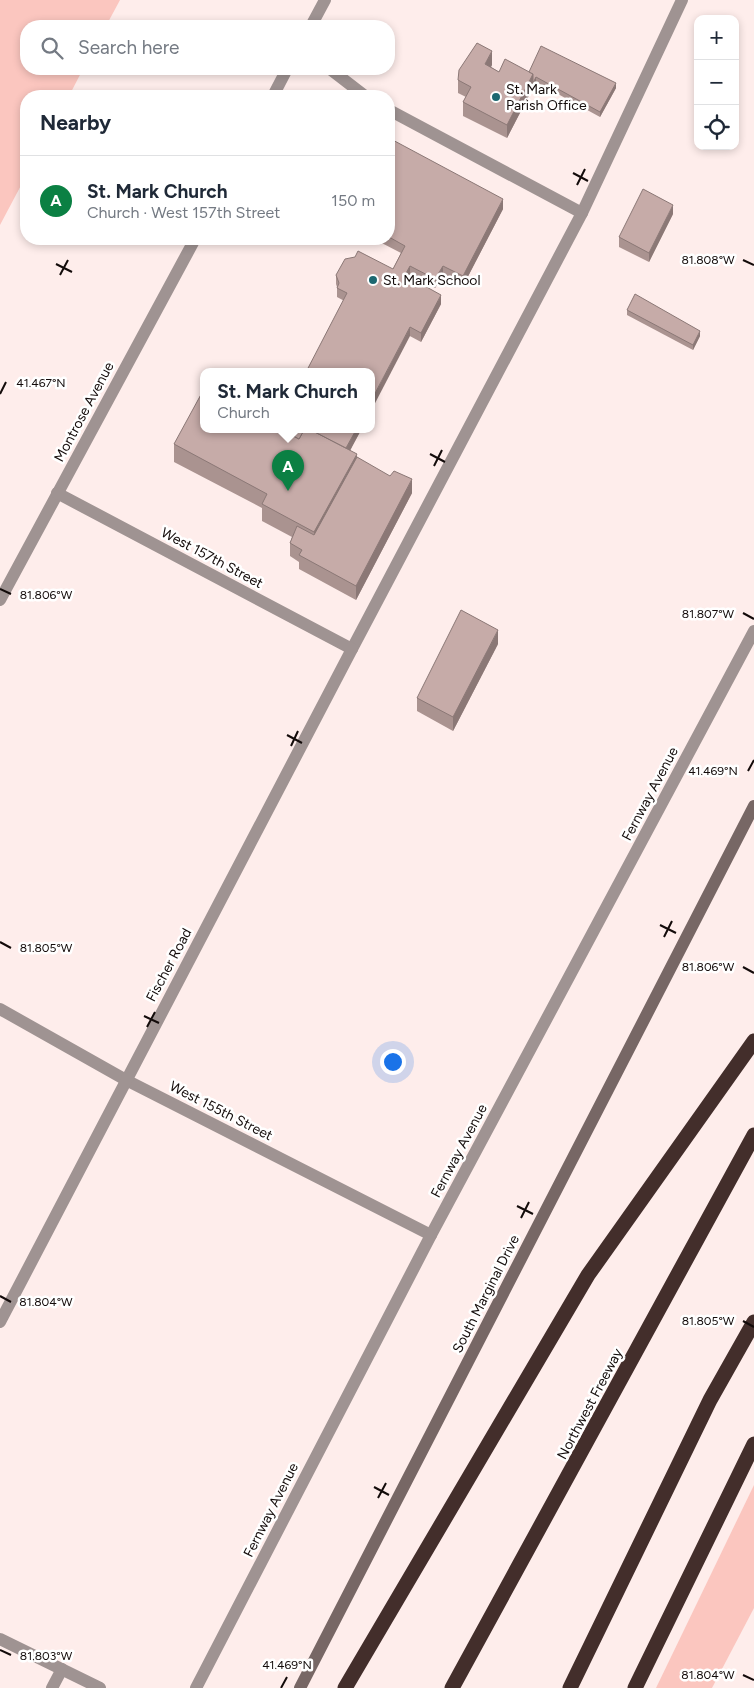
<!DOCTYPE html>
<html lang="en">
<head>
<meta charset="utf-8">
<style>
  body { margin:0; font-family:Figtree,sans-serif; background:#f6f6f7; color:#1f2937 }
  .controls { position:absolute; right:15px; top:15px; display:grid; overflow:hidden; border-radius:10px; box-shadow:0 2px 8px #0003 }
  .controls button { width:45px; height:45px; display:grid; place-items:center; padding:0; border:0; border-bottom:1px solid #e0e1e3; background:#fff; color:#1f2937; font:25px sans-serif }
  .you { position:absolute; left:392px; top:1061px; width:18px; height:18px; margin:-12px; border:4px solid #fff; border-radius:50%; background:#1a73e8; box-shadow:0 0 0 8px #1a73e833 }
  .badge { display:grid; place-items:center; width:32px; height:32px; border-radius:50%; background:#0b8043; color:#fff; font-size:16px; font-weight:700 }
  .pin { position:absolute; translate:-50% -41px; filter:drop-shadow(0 1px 2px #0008) }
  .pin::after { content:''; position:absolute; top:26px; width:18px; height:15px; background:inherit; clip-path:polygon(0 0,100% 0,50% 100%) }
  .popup { position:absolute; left:200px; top:368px; width:175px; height:65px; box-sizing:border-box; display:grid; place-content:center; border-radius:10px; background:#fff; filter:drop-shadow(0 1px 4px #0005); font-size:16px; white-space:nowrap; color:#747a83 }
  .popup b { font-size:19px; color:#1f2937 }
  .popup::after { content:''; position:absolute; left:50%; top:100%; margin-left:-10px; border:10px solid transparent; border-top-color:#fff }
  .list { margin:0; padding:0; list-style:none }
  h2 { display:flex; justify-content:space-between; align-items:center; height:65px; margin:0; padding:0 20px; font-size:21px }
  h2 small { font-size:16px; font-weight:400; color:#747a83 }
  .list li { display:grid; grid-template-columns:32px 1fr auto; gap:15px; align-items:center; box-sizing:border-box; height:90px; padding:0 20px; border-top:1px solid #e0e1e3 }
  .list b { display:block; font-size:19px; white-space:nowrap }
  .list p { margin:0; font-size:16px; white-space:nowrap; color:#747a83 }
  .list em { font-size:16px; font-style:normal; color:#747a83 }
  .icon { flex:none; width:28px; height:28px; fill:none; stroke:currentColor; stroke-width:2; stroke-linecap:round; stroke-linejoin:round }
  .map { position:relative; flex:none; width:754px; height:1688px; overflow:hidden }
  .search { position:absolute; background:#fff; box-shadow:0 2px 8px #0003; left:20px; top:20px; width:375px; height:55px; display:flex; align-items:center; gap:12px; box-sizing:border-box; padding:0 18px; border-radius:20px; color:#747a83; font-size:19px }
  .panel { position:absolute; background:#fff; box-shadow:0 2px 8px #0003; left:20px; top:90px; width:375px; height:155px; border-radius:20px }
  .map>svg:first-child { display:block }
  .green { fill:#fbc6bf }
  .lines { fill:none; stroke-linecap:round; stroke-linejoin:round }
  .lane { stroke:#9f9392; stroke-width:12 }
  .street { stroke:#9f9392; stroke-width:12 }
  .secondary { stroke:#776765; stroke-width:12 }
  .highway { stroke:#432e2b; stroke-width:15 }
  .wall { fill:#aa9390 }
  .shaded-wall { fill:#8b7876 }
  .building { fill:#c6aba8; stroke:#8b7876 }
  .ticks { fill:none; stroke:#130b0a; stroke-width:2 }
  .poi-dot { fill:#1c6871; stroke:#fff; stroke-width:2 }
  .labels { text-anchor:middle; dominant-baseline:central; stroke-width:5; stroke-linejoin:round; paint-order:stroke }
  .poi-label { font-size:14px; fill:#130b0a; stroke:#fff; text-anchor:start }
  .street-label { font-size:14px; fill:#130b0a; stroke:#fff }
  .ticks-label { font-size:12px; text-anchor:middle; fill:#130b0a; stroke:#fff; stroke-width:5; stroke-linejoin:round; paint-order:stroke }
</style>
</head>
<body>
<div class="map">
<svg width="754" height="1688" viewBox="0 0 754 1688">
  <rect width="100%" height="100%" fill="#feedeb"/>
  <!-- green -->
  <g class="green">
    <polygon points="0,0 120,0 106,26 26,26 26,69 83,69 69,96 26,96 26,176 0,225"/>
    <polygon points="754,1485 754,1608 712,1688 656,1688"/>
  </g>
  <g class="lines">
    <!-- lane -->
    <g class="lane">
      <polyline points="330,69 365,96"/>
      <polyline points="582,213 682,0"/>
      <polyline points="352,649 582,213 389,110"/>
    </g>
    <!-- street -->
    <g class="street">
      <polyline points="311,26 325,0"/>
      <polyline points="273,96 287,69"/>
      <polyline points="0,600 195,239"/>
      <polyline points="0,1009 126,1080 431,1235"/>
      <polyline points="0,1322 352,649 57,493"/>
      <polyline points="0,1639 100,1688"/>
      <polyline points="52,1688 62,1669"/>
      <polyline points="196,1688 431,1235 754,631"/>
    </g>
    <!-- secondary -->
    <polyline class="secondary" points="300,1688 754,806"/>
    <!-- highway -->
    <g class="highway">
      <polyline points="345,1688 588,1275 754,1041"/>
      <polyline points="452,1688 754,1135"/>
      <polyline points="570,1688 710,1400 754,1322"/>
      <polyline points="635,1688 754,1444"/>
    </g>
  </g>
  <!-- wall -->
  <g class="wall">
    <polygon points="492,65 491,67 499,72 529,72 616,88 600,117 536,82 507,138 463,116 463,102 466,97 458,93 458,80"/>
    <polygon points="389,138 503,209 463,286 443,275 435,288 410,275 409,277 441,304 421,342 337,297 337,287 336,284 336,275 393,269 401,253 374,239 389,239"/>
    <polygon points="673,214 649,262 619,247 619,237"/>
    <polygon points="627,310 700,336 693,350 627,315"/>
    <polygon points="204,430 361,430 350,450 357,457 412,493 356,600 299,569 299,562 290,556 290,543 292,537 262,521 262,508 174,462 174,444"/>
    <polygon points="498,644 453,731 417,711 417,698"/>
  </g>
  <!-- shaded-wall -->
  <g class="shaded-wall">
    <polygon points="492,51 492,65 485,78 485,64"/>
    <polygon points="533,74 536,77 536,82 507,138 507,125"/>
    <polygon points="616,83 616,88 600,117 600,112"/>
    <polygon points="503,199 503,209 463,286 463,276"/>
    <polygon points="673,205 673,214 649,262 649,253"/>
    <polygon points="410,266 410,275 405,284 405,275"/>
    <polygon points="443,266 443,275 435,288 435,279"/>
    <polygon points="441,295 441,304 421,342 421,333"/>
    <polygon points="410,327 410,336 372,409 372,399"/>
    <polygon points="700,331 700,336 693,350 693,345"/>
    <polygon points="356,430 361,430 343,464 343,454"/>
    <polygon points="357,454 357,471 314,549 314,532"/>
    <polygon points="412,479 412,493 356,600 356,586"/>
    <polygon points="498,630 498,644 453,731 453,717"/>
  </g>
  <!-- building -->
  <g class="building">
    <polygon points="477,43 492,51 485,64 499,72 505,59 533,74 507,125 463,102 471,87 458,80 459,70"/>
    <polygon points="541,46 616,83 600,112 536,77 533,83 533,74 529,72"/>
    <polygon points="389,138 503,199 463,276 443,266 435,279 410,266 405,275 441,295 421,333 410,327 372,399 372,372 306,372 347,293 337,288 339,283 336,275 345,259 355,257 358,251 393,269 405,246 389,237"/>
    <polygon points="643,189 673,205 649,253 619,237"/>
    <polygon points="635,294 700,331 693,345 627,310"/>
    <polygon points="204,389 204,430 282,430 299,439 304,430 311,430 357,454 314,532 262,504 267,494 174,444"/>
    <polygon points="282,430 304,430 299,439"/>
    <polygon points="311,430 356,430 346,448"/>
    <polygon points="357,457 390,476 394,471 412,479 356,586 299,555 302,550 290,543 297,526 314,535"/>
    <polygon points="461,610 498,630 453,717 417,698"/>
  </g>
  <!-- ticks -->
  <path class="ticks" d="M573 173 588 181M577 185 585 169M743 260 754 265M56 264 72 272M60 275 68 260M0 394 6 382M430 454 445 462M434 466 442 450M0 589 11 594M743 613 754 619M287 735 302 743M291 746 298 731M748 771 754 760M660 925 676 933M664 937 672 921M0 942 11 948M743 967 754 973M144 1016 159 1023M147 1027 155 1012M517 1206 533 1214M521 1218 529 1202M0 1296 11 1302M743 1321 754 1327M374 1487 389 1495M378 1498 386 1483M0 1650 11 1655M743 1675 754 1680M281 1688 287 1677"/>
  <!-- markers -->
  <g class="poi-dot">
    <circle cx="496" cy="97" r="5"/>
    <circle cx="373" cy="280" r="5"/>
  </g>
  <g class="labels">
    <!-- poi labels -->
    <g class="poi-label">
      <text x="506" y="89">St. Mark<tspan x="506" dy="16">Parish Office</tspan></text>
      <text x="383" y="280">St. Mark School</text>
    </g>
    <!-- street labels -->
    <g class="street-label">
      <text transform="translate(84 412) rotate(-62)">Montrose Avenue</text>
      <text transform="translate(212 558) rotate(28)">West 157th Street</text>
      <text transform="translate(650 794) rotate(-62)">Fernway Avenue</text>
      <text transform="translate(169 965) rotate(-62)">Fischer Road</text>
      <text transform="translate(221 1111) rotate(27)">West 155th Street</text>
      <text transform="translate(459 1151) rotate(-62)">Fernway Avenue</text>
      <text transform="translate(486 1294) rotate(-63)">South Marginal Drive</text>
      <text transform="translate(590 1404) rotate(-62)">Northwest Freeway</text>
      <text transform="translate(271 1510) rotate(-63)">Fernway Avenue</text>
    </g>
  </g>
  <g class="ticks-label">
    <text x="708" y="264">81.808°W</text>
    <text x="41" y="387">41.467°N</text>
    <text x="46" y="599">81.806°W</text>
    <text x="708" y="618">81.807°W</text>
    <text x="713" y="775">41.469°N</text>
    <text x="46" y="952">81.805°W</text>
    <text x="708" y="971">81.806°W</text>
    <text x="46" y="1306">81.804°W</text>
    <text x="708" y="1325">81.805°W</text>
    <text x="46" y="1660">81.803°W</text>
    <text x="287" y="1669">41.469°N</text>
    <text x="708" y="1679">81.804°W</text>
  </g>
</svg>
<div class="controls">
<button>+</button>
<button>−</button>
<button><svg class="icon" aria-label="locate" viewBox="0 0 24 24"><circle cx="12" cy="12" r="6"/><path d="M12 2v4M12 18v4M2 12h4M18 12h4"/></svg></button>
</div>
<div class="you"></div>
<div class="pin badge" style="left:288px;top:491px">A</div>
<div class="popup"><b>St. Mark Church</b>Church</div>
<div class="search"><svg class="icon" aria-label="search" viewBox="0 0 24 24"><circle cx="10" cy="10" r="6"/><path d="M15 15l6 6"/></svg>Search here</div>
<section class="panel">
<h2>Nearby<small></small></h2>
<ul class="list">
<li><span class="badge">A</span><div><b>St. Mark Church</b><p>Church · West 157th Street</p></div><em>150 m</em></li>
</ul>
</section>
</div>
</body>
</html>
